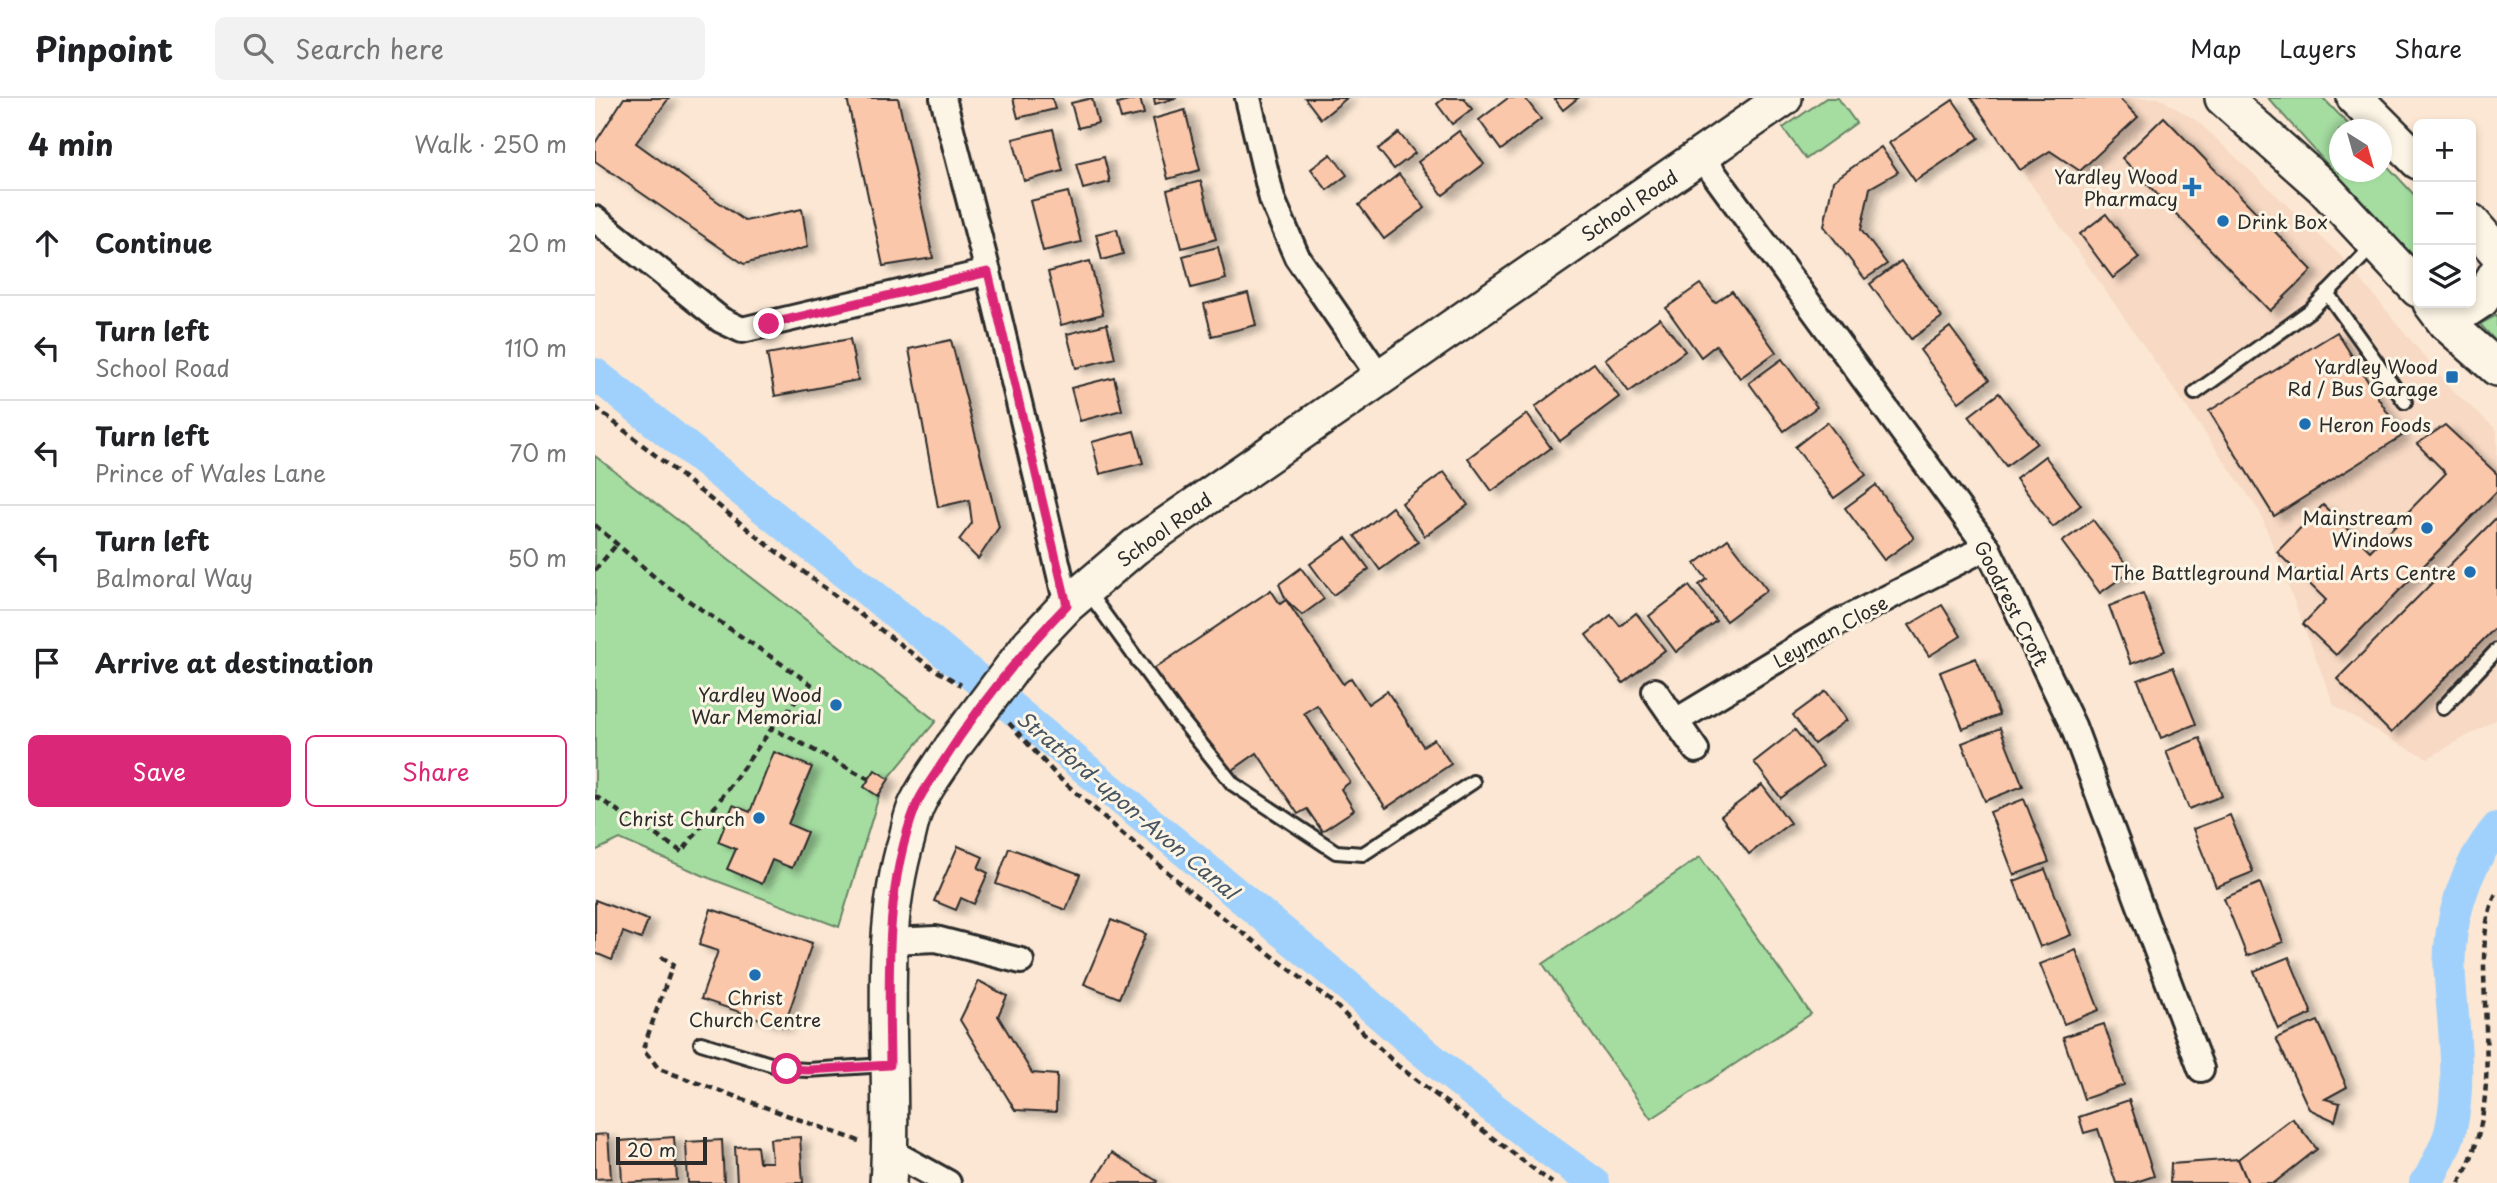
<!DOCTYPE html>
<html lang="en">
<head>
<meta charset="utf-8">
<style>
  body { margin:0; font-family:"Playpen Sans",sans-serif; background:#f2f2f2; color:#202124 }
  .controls { position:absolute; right:21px; top:21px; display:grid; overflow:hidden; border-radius:10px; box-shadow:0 4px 10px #0003 }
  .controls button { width:63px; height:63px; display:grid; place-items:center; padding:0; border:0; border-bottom:2px solid #e0e0e0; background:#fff; color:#202124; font:35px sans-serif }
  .compass { position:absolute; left:1734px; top:21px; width:63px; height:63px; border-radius:50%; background:#fff; box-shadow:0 4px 10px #0003; rotate:143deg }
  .scale { position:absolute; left:21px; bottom:18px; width:91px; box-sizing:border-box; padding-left:7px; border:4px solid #2b2b2b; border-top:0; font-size:19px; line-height:24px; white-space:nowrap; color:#2b2b2b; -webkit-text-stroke:5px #fcf5e5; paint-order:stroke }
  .stop { position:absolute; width:21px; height:21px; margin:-16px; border:5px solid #db2777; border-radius:50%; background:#fff }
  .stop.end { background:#db2777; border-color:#fff; box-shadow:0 2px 7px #0008 }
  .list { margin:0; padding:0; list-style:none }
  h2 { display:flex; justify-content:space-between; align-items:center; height:91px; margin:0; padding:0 28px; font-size:30px }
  h2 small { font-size:23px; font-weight:400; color:#757577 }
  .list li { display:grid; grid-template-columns:46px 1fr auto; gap:21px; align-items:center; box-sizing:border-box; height:105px; padding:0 28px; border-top:2px solid #e0e0e0 }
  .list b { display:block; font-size:26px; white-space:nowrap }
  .list p { margin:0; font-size:23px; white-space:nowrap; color:#757577 }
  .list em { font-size:23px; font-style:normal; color:#757577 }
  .actions { display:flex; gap:14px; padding:21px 28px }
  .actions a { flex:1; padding:16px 0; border:2px solid #db2777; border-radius:10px; text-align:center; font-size:24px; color:#db2777 }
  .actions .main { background:#db2777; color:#fff }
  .icon { flex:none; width:38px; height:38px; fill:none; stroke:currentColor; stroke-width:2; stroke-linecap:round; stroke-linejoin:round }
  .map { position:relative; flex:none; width:1902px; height:1085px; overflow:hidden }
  header { display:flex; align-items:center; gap:42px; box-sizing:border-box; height:98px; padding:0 35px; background:#fff; border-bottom:2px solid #e0e0e0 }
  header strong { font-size:33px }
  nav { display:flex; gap:38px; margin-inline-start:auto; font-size:24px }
  .search { width:490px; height:63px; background:#f2f2f2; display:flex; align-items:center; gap:18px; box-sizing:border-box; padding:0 24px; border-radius:10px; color:#757577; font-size:26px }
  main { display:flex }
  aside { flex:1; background:#fff }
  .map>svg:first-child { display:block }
  .built { fill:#f7d9c4 }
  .green { fill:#a5dda1; stroke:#688466; stroke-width:2 }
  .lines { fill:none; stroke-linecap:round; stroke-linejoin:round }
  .canal { stroke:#a0d1fd; stroke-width:32 }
  .building { fill:#fac7aa; stroke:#2b2b2b; stroke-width:2; filter:url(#shadow) }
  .lane-casing { stroke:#2b2b2b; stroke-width:18 }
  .street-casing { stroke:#2b2b2b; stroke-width:30 }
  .secondary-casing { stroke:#2b2b2b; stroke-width:40 }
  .path { stroke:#2b2b2b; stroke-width:4.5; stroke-dasharray:7 5; stroke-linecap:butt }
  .lane { stroke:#fcf5e5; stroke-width:12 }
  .street { stroke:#fcf5e5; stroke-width:24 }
  .secondary { stroke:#fcf5e5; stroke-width:35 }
  .secondary-bridge-casing { stroke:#2b2b2b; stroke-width:40; stroke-linecap:butt }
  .secondary-bridge { stroke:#fcf5e5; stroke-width:35 }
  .route { stroke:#db2777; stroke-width:9 }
  .poi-dot { fill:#1f6fb2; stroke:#fcf5e5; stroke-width:2.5 }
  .labels { text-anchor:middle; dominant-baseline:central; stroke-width:6; stroke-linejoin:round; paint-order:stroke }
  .poi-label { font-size:19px; fill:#2b2b2b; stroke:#fcf5e5; text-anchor:end }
  .street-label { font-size:19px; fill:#2b2b2b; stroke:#fcf5e5 }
  .water-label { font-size:21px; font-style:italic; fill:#485460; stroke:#fcf5e5 }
</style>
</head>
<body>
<header>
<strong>Pinpoint</strong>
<div class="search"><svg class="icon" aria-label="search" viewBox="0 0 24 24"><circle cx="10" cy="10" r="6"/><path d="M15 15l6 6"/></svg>Search here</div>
<nav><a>Map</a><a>Layers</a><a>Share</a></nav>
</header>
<main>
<aside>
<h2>4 min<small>Walk · 250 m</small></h2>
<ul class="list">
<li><svg class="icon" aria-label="ahead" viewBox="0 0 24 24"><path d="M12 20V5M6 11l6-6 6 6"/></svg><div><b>Continue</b></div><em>20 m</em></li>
<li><svg class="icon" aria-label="left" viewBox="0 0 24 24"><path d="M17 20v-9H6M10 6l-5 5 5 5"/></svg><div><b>Turn left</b><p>School Road</p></div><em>110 m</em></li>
<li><svg class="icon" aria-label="left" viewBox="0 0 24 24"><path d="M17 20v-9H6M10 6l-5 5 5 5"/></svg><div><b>Turn left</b><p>Prince of Wales Lane</p></div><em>70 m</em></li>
<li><svg class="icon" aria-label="left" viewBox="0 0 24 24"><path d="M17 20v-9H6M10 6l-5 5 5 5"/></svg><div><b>Turn left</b><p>Balmoral Way</p></div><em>50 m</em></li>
<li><svg class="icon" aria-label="arrive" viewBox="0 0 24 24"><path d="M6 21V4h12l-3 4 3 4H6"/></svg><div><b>Arrive at destination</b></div></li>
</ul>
<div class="actions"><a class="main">Save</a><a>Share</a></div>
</aside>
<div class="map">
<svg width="1902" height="1085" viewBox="0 0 1902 1085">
  <defs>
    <filter id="shadow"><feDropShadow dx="8" dy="4.5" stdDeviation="3.5" flood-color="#0004"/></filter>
  </defs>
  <rect width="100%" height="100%" fill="#fbe7d3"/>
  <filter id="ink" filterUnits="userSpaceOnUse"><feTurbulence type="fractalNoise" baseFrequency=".0143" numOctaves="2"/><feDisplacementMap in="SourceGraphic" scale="14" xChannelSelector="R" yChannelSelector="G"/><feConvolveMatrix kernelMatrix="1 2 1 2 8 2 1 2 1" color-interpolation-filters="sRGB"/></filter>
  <g filter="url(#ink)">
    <!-- built -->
    <polygon class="built" points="1376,0 1564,0 1602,23 1746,158 1858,293 1902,332 1902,621 1833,660 1798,643 1739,607 1665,414"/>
    <!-- green -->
    <g class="green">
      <polygon points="1231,0 1243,0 1261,25 1211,61 1188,30"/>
      <polygon points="1673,0 1728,0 1758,31 1744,32 1744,74 1786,74 1787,62 1823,101 1823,168"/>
      <polygon points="1902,217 1902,245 1885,226"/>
      <polygon points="0,358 341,623 287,688 244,829 114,780 25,741 0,753"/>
      <polygon points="1105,759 1216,916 1056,1021 948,866"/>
    </g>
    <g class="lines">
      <!-- canal -->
      <g class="canal">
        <path d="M0 276 342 548 753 888C831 959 913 1024 999 1085"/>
        <path d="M1830 1085 1835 1079C1842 1064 1853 1046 1856 1030 1867 981 1858 929 1855 880 1851 829 1869 769 1902 730"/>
      </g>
    </g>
    <!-- building -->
    <g class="building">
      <polygon points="29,0 74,0 41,45 150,123 207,111 213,149 149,166 0,63 0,45"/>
      <polygon points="252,0 303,0 338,160 288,168"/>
      <polygon points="418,0 457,0 460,11 423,20"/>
      <polygon points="497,0 503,25 483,30 476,5"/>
      <polygon points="545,0 549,16 526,21 522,6"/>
      <polygon points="559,0 582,0 560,6"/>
      <polygon points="710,0 752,0 726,21"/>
      <polygon points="849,0 869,0 877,11 857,26 842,6"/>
      <polygon points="913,0 930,0 946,21 906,52 884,22"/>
      <polygon points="959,0 983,0 968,12"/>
      <polygon points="1376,0 1524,0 1543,19 1485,73 1455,53 1425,72"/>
      <polygon points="1358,2 1384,40 1320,83 1294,45"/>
      <polygon points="590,12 605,72 573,81 558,21"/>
      <polygon points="1569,19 1717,172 1675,213 1527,60"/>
      <polygon points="458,31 468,73 429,83 418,41"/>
      <polygon points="864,33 889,66 848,97 823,64"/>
      <polygon points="804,35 820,55 799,71 783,51"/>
      <polygon points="1286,49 1303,74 1275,90 1266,132 1292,166 1270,181 1229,128 1238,83"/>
      <polygon points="736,56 752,77 732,92 716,71"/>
      <polygon points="509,59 515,84 488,91 481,66"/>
      <polygon points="804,76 830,110 789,141 764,107"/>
      <polygon points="606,83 621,141 587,150 572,92"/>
      <polygon points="473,94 486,144 448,153 435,103"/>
      <polygon points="1511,116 1544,160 1518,180 1485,136"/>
      <polygon points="522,131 528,156 507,162 501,136"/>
      <polygon points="623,149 631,181 596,190 588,158"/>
      <polygon points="495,163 508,216 466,227 453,174"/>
      <polygon points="1306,163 1347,219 1316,241 1275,186"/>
      <polygon points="1105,186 1120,205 1137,193 1181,254 1145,280 1121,247 1106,259 1071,210"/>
      <polygon points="653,195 661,227 617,238 609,206"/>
      <polygon points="1065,220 1090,253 1034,294 1010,261"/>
      <polygon points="512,226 520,260 481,270 472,236"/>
      <polygon points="1355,229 1394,282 1364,304 1325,252"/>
      <polygon points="1742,234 1807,338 1679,418 1614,313"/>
      <polygon points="255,241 263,282 180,298 172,256"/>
      <polygon points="356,242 404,429 383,461 364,442 377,425 374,402 343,409 314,251"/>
      <polygon points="1187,261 1222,309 1189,333 1154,285"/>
      <polygon points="999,265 1024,299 965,343 940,309"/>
      <polygon points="519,279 527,312 485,323 476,290"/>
      <polygon points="1404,295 1442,345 1411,368 1374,318"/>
      <polygon points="932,316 956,350 897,393 873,360"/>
      <polygon points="1232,324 1271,377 1239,400 1200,349"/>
      <polygon points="1850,327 1902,376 1902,393 1741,557 1708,526 1731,502 1682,454 1728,407 1775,453 1851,375 1822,346"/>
      <polygon points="539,333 548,365 505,376 497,344"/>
      <polygon points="1450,358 1486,407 1458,429 1421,380"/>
      <polygon points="849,374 873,407 830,438 807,405"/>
      <polygon points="1281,387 1319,440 1289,462 1250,410"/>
      <polygon points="797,409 823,444 785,472 760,438"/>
      <polygon points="1902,419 1902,528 1796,635 1742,581"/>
      <polygon points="1498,422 1536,473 1505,495 1467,444"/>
      <polygon points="751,440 774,471 738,497 715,466"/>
      <polygon points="1133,441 1172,492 1131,523 1104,487 1112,481 1100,466"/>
      <polygon points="706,470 729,501 707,517 691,502 684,486"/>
      <polygon points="1094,488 1121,523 1081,554 1054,518"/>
      <polygon points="676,492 685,506 691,502 748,586 756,580 773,606 792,593 828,648 839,641 856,666 791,710 722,607 709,615 755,684 746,691 759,712 727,733 712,711 703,716 662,655 632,676 580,600 574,604 554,574"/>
      <polygon points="1548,495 1570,553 1536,566 1514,508"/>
      <polygon points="1347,507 1366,538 1334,558 1314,527"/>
      <polygon points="1041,515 1070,552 1028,585 991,537 1016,517 1025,528"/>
      <polygon points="1381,560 1404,617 1368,631 1345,574"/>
      <polygon points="1578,569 1601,626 1566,640 1543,582"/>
      <polygon points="1231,593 1252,622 1219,646 1198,617"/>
      <polygon points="1405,630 1428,688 1390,703 1367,645"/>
      <polygon points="1200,632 1228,668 1186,700 1159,664"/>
      <polygon points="1605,640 1627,698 1594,711 1571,653"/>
      <polygon points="179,654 217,669 193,726 212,734 197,770 177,762 167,786 132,771 141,751 123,744 138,707 155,714"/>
      <polygon points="280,672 294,681 283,698 269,689"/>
      <polygon points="1167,687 1195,725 1154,756 1126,718"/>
      <polygon points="1429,701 1454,764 1419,777 1395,714"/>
      <polygon points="1635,717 1658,774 1621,789 1598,731"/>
      <polygon points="363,748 388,759 383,770 393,775 379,806 366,800 361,812 339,803"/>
      <polygon points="414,750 485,776 471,812 401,786"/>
      <polygon points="1450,771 1476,837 1445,849 1419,783"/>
      <polygon points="1665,785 1688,844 1652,858 1629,800"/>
      <polygon points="0,802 53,822 46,841 28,834 17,862 0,855"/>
      <polygon points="116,811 217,845 189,929 106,901 123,853 104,847"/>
      <polygon points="516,822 551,836 524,900 489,886"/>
      <polygon points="1481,852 1504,912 1469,926 1445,866"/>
      <polygon points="1694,859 1717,916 1683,931 1659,873"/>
      <polygon points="384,883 412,898 403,918 437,975 462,977 461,1014 420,1012 365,922"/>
      <polygon points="1723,923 1752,989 1730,1001 1745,1005 1740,1023 1714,1011 1681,940"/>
      <polygon points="1509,926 1529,987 1489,1001 1468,939"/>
      <polygon points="1534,1002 1559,1078 1538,1085 1521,1085 1503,1031 1489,1035 1484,1019"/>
      <polygon points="1697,1020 1722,1051 1679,1085 1653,1085 1643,1061"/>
      <polygon points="13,1036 16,1080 0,1081 0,1037"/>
      <polygon points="79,1039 82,1082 27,1085 25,1043"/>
      <polygon points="205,1039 208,1085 142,1085 140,1049 162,1048 164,1064 177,1064 175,1041"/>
      <polygon points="127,1042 129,1085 93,1085 91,1044"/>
      <polygon points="517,1055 562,1083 561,1085 498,1085"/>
      <polygon points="1643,1061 1653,1085 1575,1085 1576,1066"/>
    </g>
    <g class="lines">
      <!-- lane casing -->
      <g class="lane-casing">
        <g id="lane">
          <polyline points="1732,195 1810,304"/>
          <polyline points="1600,295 1716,212 1778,148"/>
          <polyline points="493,494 581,615 638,686 741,754 768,756 878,684"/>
          <polyline points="1848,610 1902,552"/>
          <polyline points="106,945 192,971 213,972 291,967"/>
        </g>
      </g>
      <!-- street casing -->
      <g class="street-casing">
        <g id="street">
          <polyline points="348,0 393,174 472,507"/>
          <polyline points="653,0 677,101 702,159 784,278"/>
          <polyline points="1106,58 1392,449 1478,628 1606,971"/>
          <polyline points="0,121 126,222 147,232 393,174"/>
          <polyline points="1060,593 1101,652"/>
          <polyline points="1081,623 1243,525 1392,449"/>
          <polyline points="296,843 341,841 426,863"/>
          <polyline points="295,1053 353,1085"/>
        </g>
      </g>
      <!-- secondary casing -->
      <g class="secondary-casing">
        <g id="secondary">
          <polyline points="1628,0 1728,89 1823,191"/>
          <polyline points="1760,0 1823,63"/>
          <polyline points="1876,124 1902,154"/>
          <polyline points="1836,205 1851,225 1902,270"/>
          <polyline points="1851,225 1886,202 1902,175"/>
          <polyline points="435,546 472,507 540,449 1189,0"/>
          <path d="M293 1085C301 973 279 847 312 740 315 728 317 715 323 704 332 685 346 668 357 650"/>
        </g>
      </g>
      <!-- path -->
      <g class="path">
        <polyline points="0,309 174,448 334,568 366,587"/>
        <polyline points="0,427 63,482 216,586 177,630"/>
        <polyline points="0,472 22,446"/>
        <polyline points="414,625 463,679 599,797 737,904 803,968 957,1085"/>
        <polyline points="0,698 87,754 177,630 274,681"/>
        <polyline points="66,859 78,866 48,951 64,971 264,1043"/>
        <path d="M1864 1085C1902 1019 1890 945 1889 871 1889 843 1890 818 1902 793"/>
      </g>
      <!-- lane -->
      <use href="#lane" class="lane"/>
      <!-- street -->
      <use href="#street" class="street"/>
      <!-- secondary -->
      <use href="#secondary" class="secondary"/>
      <!-- secondary-bridge casing -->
      <g class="secondary-bridge-casing">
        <polyline id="secondary-bridge" points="357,650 435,546"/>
      </g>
      <!-- secondary-bridge -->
      <use href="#secondary-bridge" class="secondary-bridge"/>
    </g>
  </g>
  <g class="lines" filter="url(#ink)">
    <!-- route -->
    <path class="route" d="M174 226 393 174 472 507C425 556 382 610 346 667 338 680 327 693 321 708 289 789 294 881 295 967L213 972 192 971"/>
  </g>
  <!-- markers -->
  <g class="poi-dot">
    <path d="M1593.5 78.5h7v7h7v7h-7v7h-7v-7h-7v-7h7z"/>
    <circle cx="1628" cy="123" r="7"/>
    <rect x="1850" y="272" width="14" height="14" rx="3.5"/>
    <circle cx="1710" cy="326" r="7"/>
    <circle cx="1832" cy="430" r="7"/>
    <circle cx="1875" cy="474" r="7"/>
    <circle cx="241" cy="607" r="7"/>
    <circle cx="164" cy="720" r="7"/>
    <circle cx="160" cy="877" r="7"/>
  </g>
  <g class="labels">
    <!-- poi labels -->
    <g class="poi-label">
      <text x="1583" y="78">Yardley Wood<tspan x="1583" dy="22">Pharmacy</tspan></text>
      <text x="1642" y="123" text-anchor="start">Drink Box</text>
      <text x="1843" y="268">Yardley Wood<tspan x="1843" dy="22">Rd / Bus Garage</tspan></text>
      <text x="1724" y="326" text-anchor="start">Heron Foods</text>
      <text x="1818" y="419">Mainstream<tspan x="1818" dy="22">Windows</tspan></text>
      <text x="1861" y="474">The Battleground Martial Arts Centre</text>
      <text x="227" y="596">Yardley Wood<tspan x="227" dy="22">War Memorial</tspan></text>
      <text x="150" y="720">Christ Church</text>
      <text x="160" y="899" text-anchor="middle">Christ<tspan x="160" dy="22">Church Centre</tspan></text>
    </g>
    <!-- street labels -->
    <g class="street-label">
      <text transform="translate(1034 107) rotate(-34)">School Road</text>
      <text transform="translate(569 431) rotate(-36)">School Road</text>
      <text transform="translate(1417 505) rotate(63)">Goodrest Croft</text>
      <text transform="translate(1235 533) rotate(-29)">Leyman Close</text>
    </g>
    <!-- water labels -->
    <g class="water-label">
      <text transform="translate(533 706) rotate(40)">Stratford-upon-Avon Canal</text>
    </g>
  </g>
</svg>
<div class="controls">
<button>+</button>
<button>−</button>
<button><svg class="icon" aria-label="layers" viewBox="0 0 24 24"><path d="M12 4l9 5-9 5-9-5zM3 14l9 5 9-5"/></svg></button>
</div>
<svg class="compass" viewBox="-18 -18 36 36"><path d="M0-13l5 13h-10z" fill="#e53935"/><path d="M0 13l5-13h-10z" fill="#757577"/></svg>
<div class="scale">20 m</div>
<div class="stop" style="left:192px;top:971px"></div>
<div class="stop end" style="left:174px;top:226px"></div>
</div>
</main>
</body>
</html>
